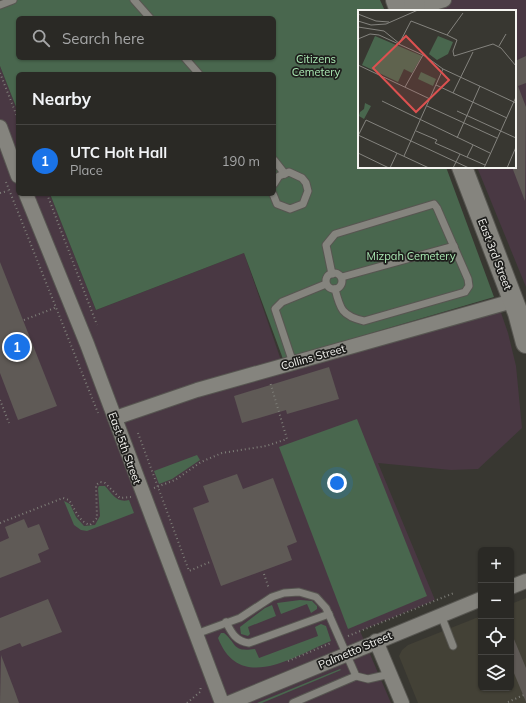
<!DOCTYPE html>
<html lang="en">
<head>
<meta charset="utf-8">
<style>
  body { margin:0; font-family:Mulish,sans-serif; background:#32312d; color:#f1f3f6 }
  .controls { position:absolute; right:12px; bottom:12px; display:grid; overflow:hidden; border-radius:6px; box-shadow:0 1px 3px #0004 }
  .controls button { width:36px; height:36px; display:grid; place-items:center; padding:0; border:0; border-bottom:1px solid #464542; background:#2a2925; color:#f1f3f6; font:20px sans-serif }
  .you { position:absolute; left:337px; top:483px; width:14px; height:14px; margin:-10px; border:3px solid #fff; border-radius:50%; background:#1a73e8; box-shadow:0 0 0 6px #1a73e833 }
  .badge { display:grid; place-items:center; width:26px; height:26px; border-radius:50%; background:#1a73e8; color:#fff; font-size:13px; font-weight:700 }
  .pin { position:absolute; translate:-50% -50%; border:2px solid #fff; box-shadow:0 1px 4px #0006 }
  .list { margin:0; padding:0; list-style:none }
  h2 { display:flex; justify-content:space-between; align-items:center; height:52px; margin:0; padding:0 16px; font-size:17px }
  h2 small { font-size:13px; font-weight:400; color:#a5a6a7 }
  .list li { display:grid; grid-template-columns:26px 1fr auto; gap:12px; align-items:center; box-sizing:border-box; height:72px; padding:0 16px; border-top:1px solid #464542 }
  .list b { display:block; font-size:15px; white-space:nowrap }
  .list p { margin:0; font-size:13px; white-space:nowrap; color:#a5a6a7 }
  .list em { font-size:13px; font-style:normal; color:#a5a6a7 }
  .icon { flex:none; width:22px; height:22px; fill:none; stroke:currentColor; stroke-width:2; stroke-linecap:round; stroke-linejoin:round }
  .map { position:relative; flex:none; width:526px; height:703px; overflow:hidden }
  .search { position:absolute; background:#2a2925; box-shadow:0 1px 3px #0004; left:16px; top:16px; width:260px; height:44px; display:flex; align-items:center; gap:10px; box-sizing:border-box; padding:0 14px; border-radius:6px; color:#a5a6a7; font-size:15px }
  .panel { position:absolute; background:#2a2925; box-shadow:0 1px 3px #0004; left:16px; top:72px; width:260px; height:124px; border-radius:6px }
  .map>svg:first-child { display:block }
  .built { fill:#434136 }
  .education { fill:#493843 }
  .green { fill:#49674e; fill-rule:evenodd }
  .building { fill:#5f5a56 }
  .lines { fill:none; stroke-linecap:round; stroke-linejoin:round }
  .lane-casing { stroke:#575651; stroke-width:9 }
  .street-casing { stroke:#575651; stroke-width:16 }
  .secondary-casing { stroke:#575651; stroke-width:22 }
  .path { stroke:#7e7e78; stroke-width:2; stroke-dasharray:1 3; stroke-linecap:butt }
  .lane { stroke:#85847e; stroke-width:7 }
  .street { stroke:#85847e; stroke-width:14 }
  .secondary { stroke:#85847e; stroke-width:20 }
  .labels { text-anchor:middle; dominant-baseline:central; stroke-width:3.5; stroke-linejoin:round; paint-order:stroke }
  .park-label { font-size:11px; fill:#abeab4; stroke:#1e1e1c }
  .street-label { font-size:11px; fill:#f5f5f1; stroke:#1e1e1c }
  .inset-road { fill:none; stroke:#84837e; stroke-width:1 }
  .view { fill:#dc5150; fill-opacity:0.15; stroke:#dc5150; stroke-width:2 }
  .inset-edge { fill:none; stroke:#f5f5f1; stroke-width:2 }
</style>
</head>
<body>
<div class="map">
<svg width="526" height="703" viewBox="0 0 526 703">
  <rect width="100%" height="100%" fill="#383731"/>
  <!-- built -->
  <polygon class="built" points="526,598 526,703 418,703 399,656 402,650 408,645 481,616 481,688 511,688 511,604"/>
  <!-- education -->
  <g class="education">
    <polygon points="430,0 526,0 526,287 477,167 515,167 515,11 430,11"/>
    <polygon points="0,66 18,112 18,194 50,194 96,310 244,253 283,366 498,304 508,333 516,366 522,428 478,469 451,470 378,463 435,600 360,631 391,703 0,703"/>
  </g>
  <!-- green -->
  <g class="green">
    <path d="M0 0H380L385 11H359V167H446L494 297 283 359 244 253 96 310 50 194H274V74H18V112L0 66ZM18 18H274V58H18Z"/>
    <polygon points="357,419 427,596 348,629 279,447"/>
    <polygon points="197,455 200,460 172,479 159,484 154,471"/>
    <path d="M99 486H105C113 495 117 503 129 500L134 513 87 531 81 530 74 525 64 501 70 504 76 517 84 526 95 525 100 516 98 488Z"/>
    <polygon points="300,600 312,601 317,606 317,609 311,613 307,604 281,614 277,603"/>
    <polygon points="272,605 276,616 248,627 250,634 248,636 241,634 240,627 265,608"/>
    <path d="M321 624 326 626 331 641C294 656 240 694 218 638L221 633H224C238 645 232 652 255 649L259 658 318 636 315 627Z"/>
    <polygon points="341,670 262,703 257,703 340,669"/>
  </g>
  <!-- building -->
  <g class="building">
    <polygon points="526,56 526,83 518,86 526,107 525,201 512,167 515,167 515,61"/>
    <polygon points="0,262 57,406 18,420 0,373"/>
    <polygon points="329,367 339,399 287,414 286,410 242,423 234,396"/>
    <polygon points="237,474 243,489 273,478 297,542 287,546 292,560 221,586 193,508 209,502 203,486"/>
    <polygon points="24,519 28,528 39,524 49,549 38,554 41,562 0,578 0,542 9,538 5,527"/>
    <polygon points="48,599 62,632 22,647 20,643 0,651 0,618"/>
    <polygon points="511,632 526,668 526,702 511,666"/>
    <polygon points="1,655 14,689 19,703 0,703"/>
  </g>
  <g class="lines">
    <!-- lane casing -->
    <g class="lane-casing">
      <g id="lane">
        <polyline points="134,0 150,18"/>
        <polyline points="0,5 13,0"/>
        <polyline points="185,58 199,74"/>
        <polyline points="274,160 285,174"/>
        <polyline points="273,194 277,204 290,209 303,204 308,191 306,183 302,178 289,172 279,176 274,184"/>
        <circle cx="334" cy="281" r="8"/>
        <path d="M332 274 326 245 335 234 434 204 437 208 468 279 469 286 465 292 364 321C342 316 340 309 335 289"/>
        <polyline points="342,277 454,246"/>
        <polyline points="293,363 275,309 282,302 326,284"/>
        <polyline points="441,615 453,646"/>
        <path d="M226 622C232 634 236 641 249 643L329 614"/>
        <polyline points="196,634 240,618 272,597 284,593 299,592 316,597 326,608 356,676 368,679 390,674"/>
        <polyline points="293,703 356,676"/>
      </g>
    </g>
    <!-- street casing -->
    <g class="street-casing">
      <g id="street">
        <polyline points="406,9 414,9 444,0"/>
        <polyline points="0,127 18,176"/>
        <polyline points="26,194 87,344 222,703"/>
        <polyline points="115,418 197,390 513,301"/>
        <polyline points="511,587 526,581"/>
        <polyline points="376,641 402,703"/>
        <polyline points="229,703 481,599"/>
      </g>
    </g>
    <!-- secondary casing -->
    <g class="secondary-casing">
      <g id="secondary">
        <polyline points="396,0 400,11"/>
        <polyline points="414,11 415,0"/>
        <polyline points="462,167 518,313 526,343"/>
      </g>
    </g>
    <!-- path -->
    <g class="path">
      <polyline points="0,73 18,119"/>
      <polyline points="6,182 98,413"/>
      <polyline points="0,193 8,191"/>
      <polyline points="47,194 97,325"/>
      <polyline points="24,320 57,307"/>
      <polyline points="0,400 9,423"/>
      <polyline points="138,433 189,571 210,562"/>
      <polyline points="154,488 175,480 201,462 222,453 266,446 287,439 270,382"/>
      <path d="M0 523 63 498 69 500C75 509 79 522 90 525L97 518 96 485 100 482 105 483 120 498 131 497"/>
      <polyline points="264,574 269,589"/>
      <polyline points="348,636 454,593"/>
      <polyline points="288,661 331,643"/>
      <polyline points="508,702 526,694"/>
      <polyline points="187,703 200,692 201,686"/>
    </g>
    <!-- lane -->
    <use href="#lane" class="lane"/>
    <!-- street -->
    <use href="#street" class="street"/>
    <!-- secondary -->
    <use href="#secondary" class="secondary"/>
  </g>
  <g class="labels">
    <!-- park labels -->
    <g class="park-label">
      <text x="316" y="59">Citizens<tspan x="316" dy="13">Cemetery</tspan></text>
      <text x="411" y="256">Mizpah Cemetery</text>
    </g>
    <!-- street labels -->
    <g class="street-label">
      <text transform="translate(495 254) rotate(69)">East 3rd Street</text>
      <text transform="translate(313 357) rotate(-16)">Collins Street</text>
      <text transform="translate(125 448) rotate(70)">East 5th Street</text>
      <text transform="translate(355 650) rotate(-23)">Palmetto Street</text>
    </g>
  </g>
  <!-- overview -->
  <g transform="translate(358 10)">
    <rect width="158" height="158" fill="#383731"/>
    <path d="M17 26 64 46 54 63 46 59 40 72 4 55ZM80 26 95 32 90 44 79 50 71 44ZM63 62 78 69 75 76 60 69ZM7 93 13 96 6 109 1 106 2 102 6 99Z" fill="#49674e"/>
    <path class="inset-road" d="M105 3 89 25 99 30 95 41 96 46 135 34 143 38 158 56M0 4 18 11 31 12M0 11 13 15 28 14 60 0M0 17 26 21 42 34M0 29 12 24 21 25 67 46 85 59 158 93M41 34 53 11 89 25M141 36 148 24M0 55 72 89M78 75 149 108M47 77 65 45M95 83 115 42M24 91 132 143M69 96 139 128M99 101 158 128M58 121 79 130 77 133 127 155M0 125 71 158M0 126 8 110 111 158M99 128 122 76M0 143 31 158M46 146 85 59M109 147 115 135M32 158 39 143M95 158 102 144M126 158 158 87M149 158 158 137"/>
    <path class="view" d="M48 26 91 70 58 102 15 58Z"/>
    <rect width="158" height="158" class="inset-edge"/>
  </g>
</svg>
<div class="controls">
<button>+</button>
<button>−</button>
<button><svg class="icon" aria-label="locate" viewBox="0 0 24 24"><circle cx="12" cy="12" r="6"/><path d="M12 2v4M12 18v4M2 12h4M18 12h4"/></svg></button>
<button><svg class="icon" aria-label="layers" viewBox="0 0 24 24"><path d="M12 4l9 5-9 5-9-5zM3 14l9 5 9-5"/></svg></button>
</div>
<div class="you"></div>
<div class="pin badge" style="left:17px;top:347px">1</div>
<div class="search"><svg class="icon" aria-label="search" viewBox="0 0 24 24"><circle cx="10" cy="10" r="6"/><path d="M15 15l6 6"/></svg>Search here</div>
<section class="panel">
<h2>Nearby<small></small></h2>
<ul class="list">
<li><span class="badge">1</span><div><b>UTC Holt Hall</b><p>Place</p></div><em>190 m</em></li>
</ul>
</section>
</div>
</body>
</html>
